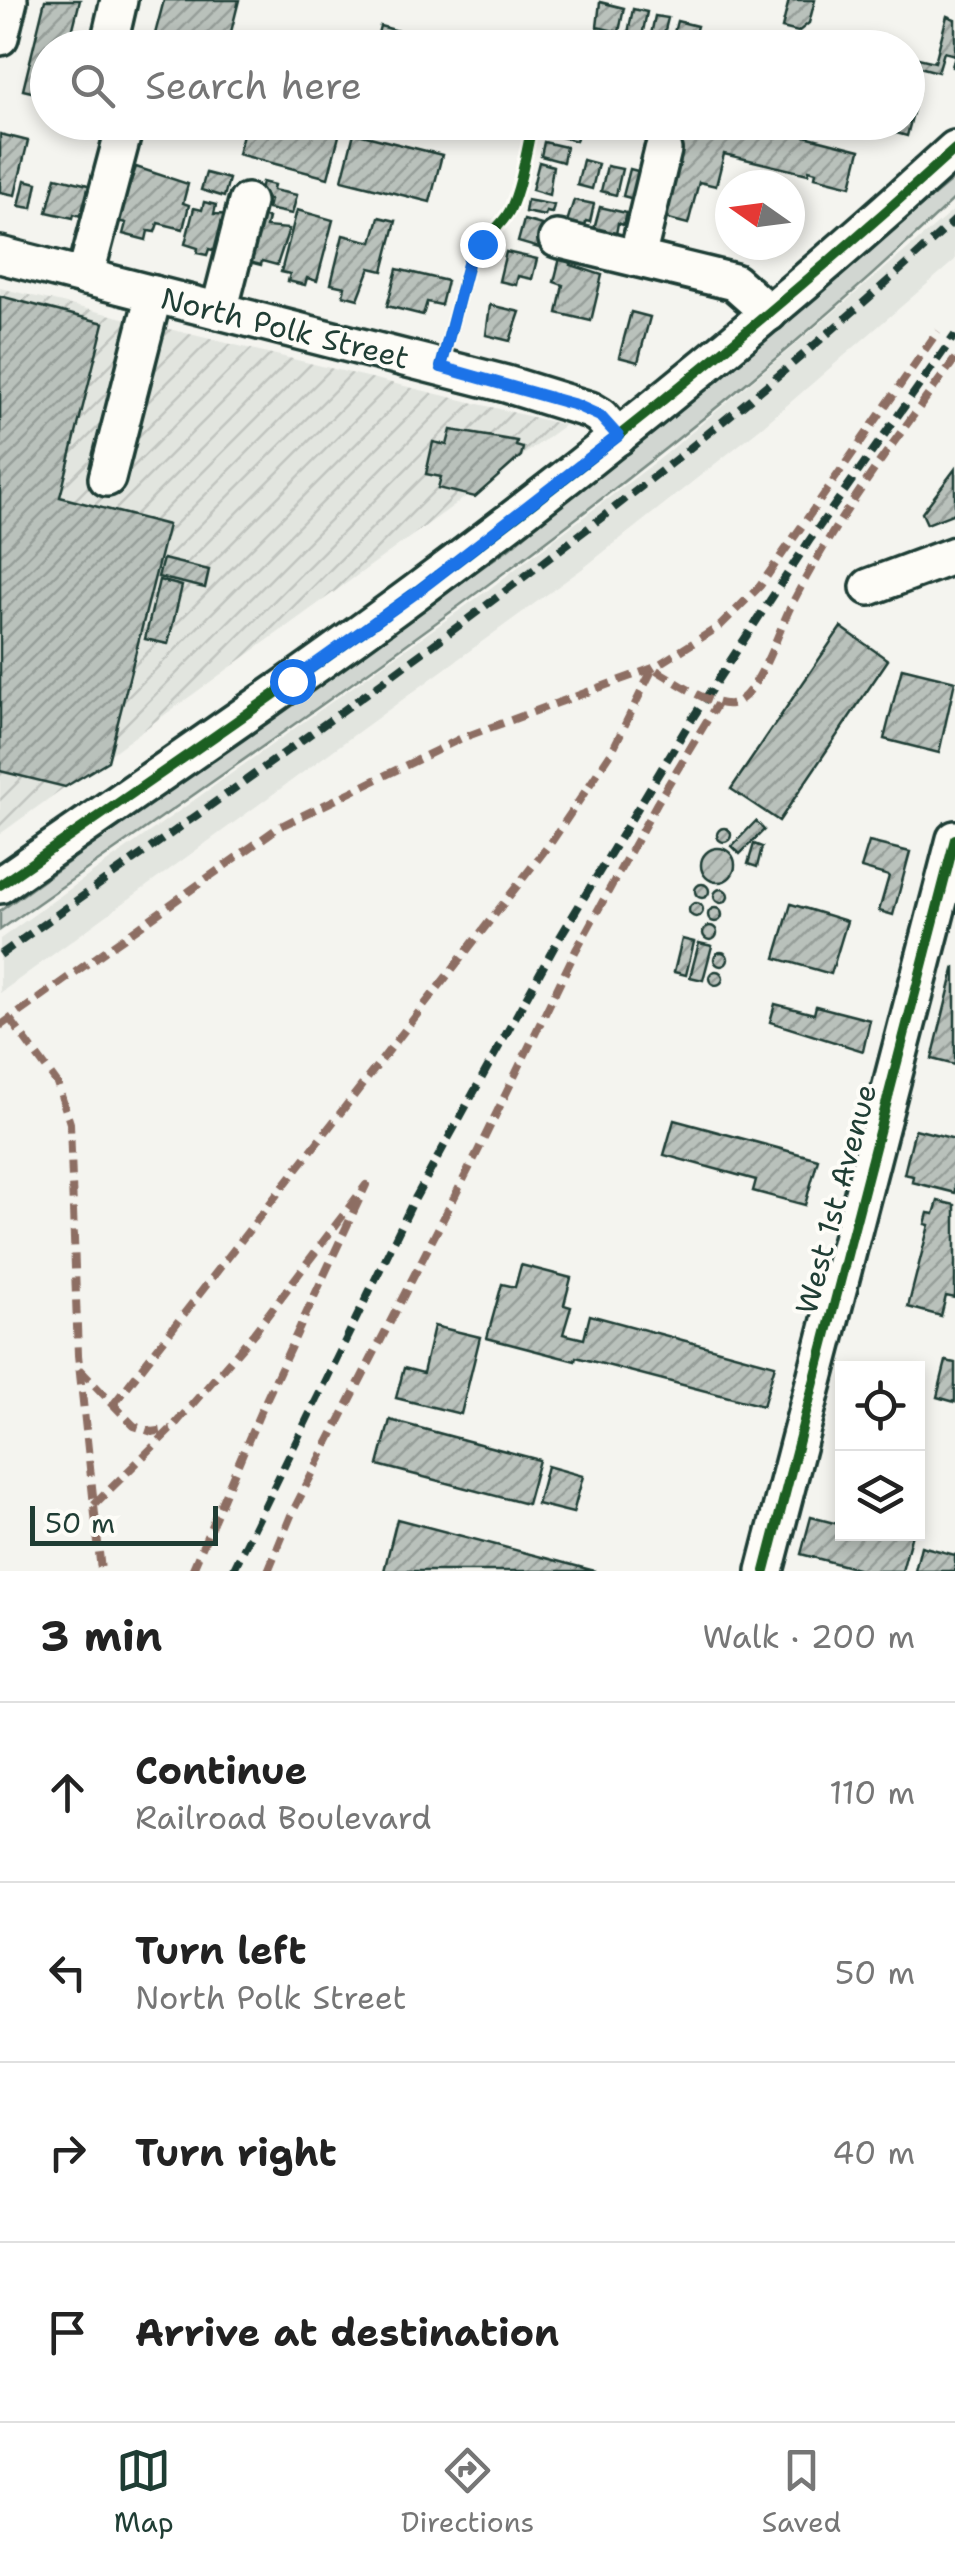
<!DOCTYPE html>
<html lang="en">
<head>
<meta charset="utf-8">
<style>
  body { margin:0; font-family:"Shantell Sans",sans-serif; background:#f2f2f2; color:#222 }
  .controls { position:absolute; right:30px; bottom:30px; display:grid; overflow:hidden; border-radius:0px; box-shadow:0 5px 15px #0003 }
  .controls button { width:90px; height:90px; display:grid; place-items:center; padding:0; border:0; border-bottom:2px solid #e0e0e0; background:#fff; color:#222; font:50px sans-serif }
  .compass { position:absolute; left:715px; top:170px; width:90px; height:90px; border-radius:50%; background:#fff; box-shadow:0 5px 15px #0003; rotate:284deg }
  .scale { position:absolute; left:30px; bottom:25px; width:188px; box-sizing:border-box; padding-left:10px; border:5px solid #1f3d34; border-top:0; font-size:28px; line-height:35px; white-space:nowrap; color:#1f3d34; -webkit-text-stroke:8px #fdfcf7; paint-order:stroke }
  .stop { position:absolute; width:30px; height:30px; margin:-22px; border:8px solid #1a73e8; border-radius:50%; background:#fff }
  .stop.end { background:#1a73e8; border-color:#fff; box-shadow:0 2px 10px #0008 }
  .list { margin:0; padding:0; list-style:none }
  h2 { display:flex; justify-content:space-between; align-items:center; height:130px; margin:0; padding:0 40px; font-size:42px }
  h2 small { font-size:32px; font-weight:400; color:#767676 }
  .list li { display:grid; grid-template-columns:65px 1fr auto; gap:30px; align-items:center; box-sizing:border-box; height:180px; padding:0 40px; border-top:2px solid #e0e0e0 }
  .list b { display:block; font-size:38px; white-space:nowrap }
  .list p { margin:0; font-size:32px; white-space:nowrap; color:#767676 }
  .list em { font-size:32px; font-style:normal; color:#767676 }
  .icon { flex:none; width:55px; height:55px; fill:none; stroke:currentColor; stroke-width:2; stroke-linecap:round; stroke-linejoin:round }
  .map { position:relative; flex:none; width:955px; height:1571px; overflow:hidden }
  .search { position:absolute; background:#fff; box-shadow:0 5px 15px #0003; left:30px; right:30px; top:30px; height:110px; display:flex; align-items:center; gap:25px; box-sizing:border-box; padding:0 35px; border-radius:55px; color:#767676; font-size:38px }
  .sheet { height:850px; background:#fff }
  nav { display:flex; justify-content:space-around; align-items:center; box-sizing:border-box; height:140px; border-top:2px solid #e0e0e0; background:#fff; font-size:28px; color:#767676 }
  nav a { display:grid; justify-items:center; gap:5px }
  nav .on { color:#1f3d34 }
  .map>svg:first-child { display:block }
  .built { fill:#e2e5df }
  .industrial { fill:url(#industrial-furrows) }
  .grass { fill:#d1d6d1; stroke:#788a82; stroke-width:2.5 }
  .building { fill:url(#building-hatch); stroke:#1f3d34; stroke-width:2.5 }
  .lines { fill:none; stroke-linecap:round; stroke-linejoin:round }
  .minor-casing { stroke:#1f3d34; stroke-width:42 }
  .minor { stroke:#fdfcf7; stroke-width:35 }
  .rail { stroke:#1f3d34; stroke-width:8; stroke-dasharray:15 8; stroke-linecap:butt }
  .quiet { stroke:#8d6e63; stroke-width:8; stroke-dasharray:15 8; stroke-linecap:butt }
  .cycleway-casing { stroke:#fdfcf7; stroke-width:16 }
  .cycleway { stroke:#1b5e20; stroke-width:10 }
  .route { stroke:#1a73e8; stroke-width:12 }
  .labels { text-anchor:middle; dominant-baseline:central; stroke-width:8; stroke-linejoin:round; paint-order:stroke }
  .street-label { font-size:30px; fill:#1f3d34; stroke:#fdfcf7 }
</style>
</head>
<body>
<div class="map">
<svg width="955" height="1571" viewBox="0 0 955 1571">
  <defs>
    <pattern id="industrial-furrows" width="10" height="10" patternUnits="userSpaceOnUse" patternTransform="scale(2.5)"><rect width="10" height="10" fill="#e2e5df"/><path d="M-1 1l2-2M0 10L10 0M9 11l2-2" fill="none" stroke="#c1c5c0"/></pattern>
    <pattern id="building-hatch" width="6" height="6" patternUnits="userSpaceOnUse" patternTransform="scale(2.5)"><rect width="6" height="6" fill="#b9c1bb"/><path d="M-1 1l2-2M0 6l6-6M5 7l2-2" fill="none" stroke="#969e99"/></pattern>
  </defs>
  <rect width="100%" height="100%" fill="#f4f4ef"/>
  <filter id="ink" filterUnits="userSpaceOnUse"><feTurbulence type="fractalNoise" baseFrequency=".01" numOctaves="2"/><feDisplacementMap in="SourceGraphic" scale="20" xChannelSelector="R" yChannelSelector="G"/><feConvolveMatrix kernelMatrix="1 2 1 2 8 2 1 2 1" color-interpolation-filters="sRGB"/></filter>
  <g filter="url(#ink)">
    <!-- built -->
    <polygon class="built" points="955,209 955,260 763,426 586,566 0,993 0,939 488,590 666,454"/>
    <!-- industrial -->
    <polygon class="industrial" points="0,288 565,425 0,834"/>
    <!-- grass -->
    <path class="grass" d="M955 178V198C664 476 328 700 0 930V911L508 549Z"/>
    <!-- building -->
    <g class="building">
      <polygon points="45,0 80,0 68,48 48,48 48,96 23,90"/>
      <polygon points="164,0 239,0 227,48 160,46 161,40 154,38"/>
      <polygon points="789,0 815,0 809,23 798,32 782,28"/>
      <polygon points="600,2 624,8 619,32 597,27"/>
      <polygon points="633,9 647,12 642,36 628,33"/>
      <polygon points="655,16 668,18 662,42 650,39"/>
      <polygon points="947,16 955,19 955,68 952,67 955,55 944,52 938,72 912,65 914,57 935,62"/>
      <polygon points="677,21 697,26 692,44 683,42 682,47 671,44"/>
      <polygon points="380,26 461,48 374,48"/>
      <polygon points="568,34 592,40 590,48 565,48"/>
      <polygon points="908,90 918,93 907,136 856,122 908,122"/>
      <polygon points="246,122 320,122 341,128 328,178 238,154"/>
      <polygon points="545,122 580,125 576,141 542,132"/>
      <polygon points="640,122 660,122 658,131 639,127"/>
      <polygon points="680,122 783,122 781,130 860,150 851,186 815,177 816,172 809,170 808,174 724,154 716,186 699,182 688,224 657,216"/>
      <polygon points="354,133 442,155 430,202 342,180"/>
      <polygon points="0,134 28,141 15,195 0,192"/>
      <polygon points="544,142 566,147 563,162 541,156"/>
      <polygon points="583,160 598,164 592,189 577,185"/>
      <polygon points="539,162 553,166 549,195 532,190"/>
      <polygon points="607,166 622,169 616,195 601,191"/>
      <polygon points="136,167 188,184 183,203 189,205 183,229 158,223 155,232 148,231 146,240 123,234 126,223 117,221"/>
      <polygon points="630,169 641,172 634,199 623,196"/>
      <polygon points="206,173 229,179 224,197 201,190"/>
      <polygon points="56,177 92,186 84,217 74,214 73,218 47,212"/>
      <polygon points="25,180 37,183 32,208 19,206"/>
      <polygon points="262,182 274,185 273,190 297,195 292,214 268,209 270,200 258,197"/>
      <polygon points="527,200 554,205 552,213 546,212 545,216 525,212"/>
      <polygon points="574,200 594,204 590,222 586,221 585,229 566,225"/>
      <polygon points="204,202 216,205 214,214 237,215 224,253 209,249 207,255 197,253 198,248 185,244 194,208 202,210"/>
      <polygon points="600,207 626,213 623,225 618,223 616,234 594,229"/>
      <polygon points="297,210 333,220 317,281 307,278 305,285 288,281 290,274 281,272"/>
      <polygon points="256,215 268,218 266,227 289,229 277,265 262,261 261,265 237,259"/>
      <polygon points="379,217 396,221 383,271 370,268 358,299 343,295 345,287 331,284 343,235 372,242"/>
      <polygon points="524,220 549,227 539,248 518,242"/>
      <polygon points="506,252 537,259 532,279 518,276 516,285 499,281"/>
      <polygon points="560,258 572,261 571,265 602,275 591,321 557,313 563,285 554,282"/>
      <polygon points="397,269 447,281 441,305 427,302 423,315 387,306"/>
      <polygon points="0,296 104,323 60,497 168,525 108,761 65,787 0,771"/>
      <polygon points="490,305 520,312 510,341 486,335"/>
      <polygon points="631,312 650,317 638,362 619,357"/>
      <polygon points="451,430 517,441 516,446 523,448 521,456 475,497 438,488 441,477 426,474 433,442 447,445"/>
      <polygon points="955,469 955,513 927,524 922,513"/>
      <polygon points="163,559 209,570 205,588 158,577"/>
      <polygon points="159,580 182,586 168,644 145,639"/>
      <polygon points="841,627 888,660 779,821 731,789"/>
      <polygon points="902,668 955,681 939,753 884,739"/>
      <polygon points="756,821 764,830 740,854 732,846"/>
      <circle cx="724" cy="835" r="7"/>
      <polygon points="869,842 910,852 893,915 879,911 889,876 861,868"/>
      <polygon points="754,844 762,847 757,867 748,864"/>
      <circle cx="718" cy="865" r="17"/>
      <circle cx="702" cy="891" r="7"/>
      <circle cx="721" cy="896" r="7"/>
      <circle cx="696" cy="910" r="7"/>
      <polygon points="791,904 847,921 831,974 775,958"/>
      <circle cx="715" cy="915" r="7"/>
      <circle cx="710" cy="933" r="7"/>
      <polygon points="682,939 694,942 686,975 674,972"/>
      <polygon points="699,943 712,946 703,980 690,977"/>
      <circle cx="721" cy="959" r="7"/>
      <polygon points="955,966 955,1065 932,1059"/>
      <circle cx="716" cy="978" r="7"/>
      <polygon points="775,1004 814,1014 816,1006 870,1020 863,1051 770,1022"/>
      <polygon points="674,1120 818,1159 805,1205 753,1191 756,1180 664,1155"/>
      <polygon points="915,1129 955,1139 955,1193 912,1182 913,1176 904,1174"/>
      <polygon points="938,1201 955,1205 955,1298 946,1296 941,1316 908,1307 929,1225 925,1224 928,1213 934,1214"/>
      <polygon points="521,1265 571,1278 564,1305 571,1307 563,1334 584,1339 590,1315 775,1365 763,1406 576,1357 575,1361 487,1338 502,1284 515,1287"/>
      <polygon points="434,1326 480,1337 461,1414 396,1398 404,1368 423,1373"/>
      <polygon points="946,1361 955,1363 955,1402 937,1397"/>
      <polygon points="390,1420 539,1460 527,1504 378,1465"/>
      <polygon points="547,1466 583,1476 573,1513 537,1504"/>
      <polygon points="811,1517 842,1525 842,1534 912,1534 902,1571 865,1571 801,1554"/>
      <polygon points="397,1519 595,1571 384,1571"/>
      <polygon points="921,1546 955,1555 955,1571 915,1571"/>
    </g>
    <g class="lines">
      <!-- minor casing -->
      <g class="minor-casing">
        <g id="minor">
          <polyline points="0,37 9,0"/>
          <polyline points="108,48 119,0"/>
          <polyline points="557,239 734,282 769,313"/>
          <polyline points="0,255 506,384 590,410 600,416 618,437"/>
          <polyline points="637,258 663,150"/>
          <polyline points="85,277 126,122"/>
          <polyline points="219,311 247,202"/>
          <polyline points="107,478 154,294"/>
          <polyline points="869,587 955,555"/>
          <path d="M0 885C139 788 280 693 416 592 603 453 783 306 955 149"/>
          <polyline points="765,1571 955,839"/>
        </g>
      </g>
      <!-- minor -->
      <use href="#minor" class="minor"/>
      <!-- rail -->
      <g class="rail">
        <path d="M0 955C327 722 660 494 955 220"/>
        <polyline points="233,1571 412,1204 557,942 688,725 809,541 955,335"/>
      </g>
      <!-- quiet -->
      <g class="quiet">
        <polyline points="10,1019 57,1083 70,1123 78,1355 101,1571"/>
        <polyline points="0,1026 279,827 462,738 653,668 720,626 760,586 938,331"/>
        <polyline points="79,1369 134,1426 152,1432 171,1429"/>
        <path d="M113 1405 552 841 611 753 653 668C671 678 715 711 735 703 759 694 779 629 791 606 836 517 896 439 955 359"/>
        <polyline points="94,1505 171,1429 254,1333 366,1185 260,1413 192,1571"/>
        <polyline points="268,1571 292,1513 478,1151 576,950 657,803 717,704"/>
      </g>
      <!-- cycleway casing -->
      <g class="cycleway-casing">
        <g id="cycleway">
          <path d="M441 367 469 260C478 241 500 230 510 210 522 184 526 150 533 122"/>
          <path d="M0 885C139 788 280 693 416 592 603 453 783 306 955 149"/>
          <polyline points="765,1571 955,839"/>
        </g>
      </g>
      <!-- cycleway -->
      <use href="#cycleway" class="cycleway"/>
    </g>
  </g>
  <g class="lines" filter="url(#ink)">
    <!-- route -->
    <polyline class="route" points="292,681 414,594 618,436 600,416 576,405 441,367 469,260 474,249 482,244"/>
  </g>
  <g class="labels">
    <!-- street labels -->
    <g class="street-label">
      <text transform="translate(285 328) rotate(14)">North Polk Street</text>
      <text transform="translate(836 1199) rotate(-75)">West 1st Avenue</text>
    </g>
  </g>
</svg>
<div class="controls">
<button><svg class="icon" aria-label="locate" viewBox="0 0 24 24"><circle cx="12" cy="12" r="6"/><path d="M12 2v4M12 18v4M2 12h4M18 12h4"/></svg></button>
<button><svg class="icon" aria-label="layers" viewBox="0 0 24 24"><path d="M12 4l9 5-9 5-9-5zM3 14l9 5 9-5"/></svg></button>
</div>
<svg class="compass" viewBox="-18 -18 36 36"><path d="M0-13l5 13h-10z" fill="#e53935"/><path d="M0 13l5-13h-10z" fill="#767676"/></svg>
<div class="scale">50 m</div>
<div class="stop" style="left:292px;top:681px"></div>
<div class="stop end" style="left:482px;top:244px"></div>
<div class="search"><svg class="icon" aria-label="search" viewBox="0 0 24 24"><circle cx="10" cy="10" r="6"/><path d="M15 15l6 6"/></svg>Search here</div>
</div>
<section class="sheet">
<h2>3 min<small>Walk · 200 m</small></h2>
<ul class="list">
<li><svg class="icon" aria-label="ahead" viewBox="0 0 24 24"><path d="M12 20V5M6 11l6-6 6 6"/></svg><div><b>Continue</b><p>Railroad Boulevard</p></div><em>110 m</em></li>
<li><svg class="icon" aria-label="left" viewBox="0 0 24 24"><path d="M17 20v-9H6M10 6l-5 5 5 5"/></svg><div><b>Turn left</b><p>North Polk Street</p></div><em>50 m</em></li>
<li><svg class="icon" aria-label="right" viewBox="0 0 24 24"><path d="M7 20v-9h11M14 6l5 5-5 5"/></svg><div><b>Turn right</b></div><em>40 m</em></li>
<li><svg class="icon" aria-label="arrive" viewBox="0 0 24 24"><path d="M6 21V4h12l-3 4 3 4H6"/></svg><div><b>Arrive at destination</b></div></li>
</ul>
</section>
<nav>
<a class="on"><svg class="icon" aria-label="map" viewBox="0 0 24 24"><path d="M3 6l6-2 6 2 6-2v14l-6 2-6-2-6 2zM9 4v14M15 6v14"/></svg>Map</a>
<a><svg class="icon" aria-label="directions" viewBox="0 0 24 24"><path d="M12 3l9 9-9 9-9-9zM9 14v-3h6M13 9l2 2-2 2"/></svg>Directions</a>
<a><svg class="icon" aria-label="saved" viewBox="0 0 24 24"><path d="M7 4h10v16l-5-4-5 4z"/></svg>Saved</a>
</nav>
</body>
</html>
